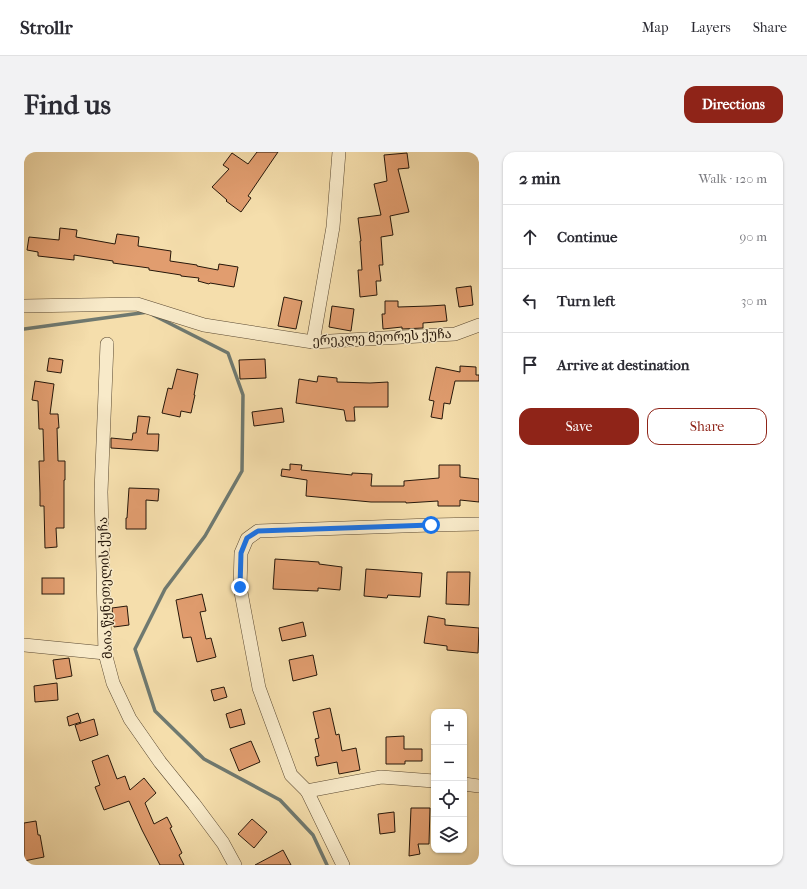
<!DOCTYPE html>
<html lang="en">
<head>
<meta charset="utf-8">
<style>
  body { margin:0; font-family:"IM FELL French Canon","Noto Serif Georgian",serif; background:#f2f2f3; color:#2b2b33 }
  .controls { position:absolute; right:12px; bottom:12px; display:grid; overflow:hidden; border-radius:8px; box-shadow:0 1px 3px #0004 }
  .controls button { width:36px; height:36px; display:grid; place-items:center; padding:0; border:0; border-bottom:1px solid #e1e1e2; background:#fff; color:#2b2b33; font:20px sans-serif }
  .stop { position:absolute; width:12px; height:12px; margin:-9px; border:3px solid #1a73e8; border-radius:50%; background:#fff }
  .stop.end { background:#1a73e8; border-color:#fff; box-shadow:0 1px 4px #0008 }
  .list { margin:0; padding:0; list-style:none }
  h2 { display:flex; justify-content:space-between; align-items:center; height:52px; margin:0; padding:0 16px; font-size:17px }
  h2 small { font-size:13px; font-weight:400; color:#7c7c81 }
  .list li { display:grid; grid-template-columns:26px 1fr auto; gap:12px; align-items:center; box-sizing:border-box; height:64px; padding:0 16px; border-top:1px solid #e1e1e2 }
  .list b { display:block; font-size:15px; white-space:nowrap }
  .list em { font-size:13px; font-style:normal; color:#7c7c81 }
  .actions { display:flex; gap:8px; padding:12px 16px }
  .actions a { flex:1; padding:9px 0; border:1px solid #8f2418; border-radius:12px; text-align:center; font-size:14px; color:#8f2418 }
  .actions .main { background:#8f2418; color:#fff }
  .icon { flex:none; width:22px; height:22px; fill:none; stroke:currentColor; stroke-width:2; stroke-linecap:round; stroke-linejoin:round }
  .map { position:relative; flex:none; width:455px; height:713px; overflow:hidden; border-radius:12px }
  header { display:flex; align-items:center; gap:24px; box-sizing:border-box; height:56px; padding:0 20px; background:#fff; border-bottom:1px solid #e1e1e2 }
  header strong { font-size:19px }
  nav { display:flex; gap:22px; margin-inline-start:auto; font-size:14px }
  .intro { display:flex; align-items:center; justify-content:space-between; box-sizing:border-box; height:96px; padding:0 24px }
  h1 { margin:0; font-size:28px }
  .button { padding:10px 18px; border-radius:12px; background:#8f2418; color:#fff; font-size:14px; font-weight:700 }
  main { display:flex; gap:24px; padding:0 24px }
  aside { flex:1; background:#fff; border-radius:12px; box-shadow:0 1px 3px #0004 }
  .map>svg:first-child { display:block }
  .lines { fill:none; stroke-linecap:round; stroke-linejoin:round }
  .stream { stroke:#6f7970; stroke-width:3.5 }
  .building { fill:#e19d6f; stroke:#26170a }
  .minor-casing { stroke:#5a4932; stroke-width:14 }
  .minor { stroke:#f8eac9; stroke-width:13 }
  .route { stroke:#1a73e8; stroke-width:5 }
  .labels { text-anchor:middle; dominant-baseline:central; stroke-width:3; stroke-linejoin:round; paint-order:stroke }
  .street-label { font-size:13px; fill:#26170a; stroke:#f8eac9 }
</style>
</head>
<body>
<header>
<strong>Strollr</strong>
<nav><a>Map</a><a>Layers</a><a>Share</a></nav>
</header>
<div class="intro"><h1>Find us</h1><a class="button">Directions</a></div>
<main>
<div class="map">
<svg width="455" height="713" viewBox="0 0 455 713">
  <rect width="100%" height="100%" fill="#f5deac"/>
  <filter id="stains"><feTurbulence type="fractalNoise" baseFrequency=".005" numOctaves="4"/><feColorMatrix values="0 0 0 0 .2 0 0 0 0 .09 0 0 0 0 .02 0 0 0 .5 -.17"/></filter>
  <radialGradient id="worn" r=".72"><stop offset=".6" stop-color="#630" stop-opacity="0"/><stop offset="1" stop-color="#630" stop-opacity=".3"/></radialGradient>
  <g class="lines">
    <!-- stream -->
    <g class="stream">
      <polyline points="129,163 204,201 219,243 218,319 181,384 141,437 111,497 131,559 180,607 256,648 289,683 303,713"/>
      <polyline points="0,177 124,160"/>
    </g>
  </g>
  <!-- building -->
  <g class="building">
    <polygon points="233,0 254,0 224,44 227,46 217,60 202,49 203,48 188,35 205,17 199,13 208,1 224,12"/>
    <polygon points="383,1 385,16 374,17 385,60 366,64 369,83 357,85 359,113 355,113 357,129 352,129 353,143 336,145 334,118 338,118 336,89 337,89 334,66 357,63 350,32 363,29 360,3"/>
    <polygon points="36,76 53,78 52,85 91,92 93,82 115,85 114,94 147,99 146,109 173,113 173,114 194,118 195,112 214,115 210,135 186,131 185,132 174,129 175,126 157,124 157,123 125,118 125,116 89,111 89,109 50,103 50,108 14,104 14,100 3,98 5,85 35,88"/>
    <polygon points="447,134 449,153 435,155 432,136"/>
    <polygon points="260,145 278,149 272,177 254,174"/>
    <polygon points="361,149 374,149 374,155 405,154 421,153 423,169 399,171 399,176 378,177 378,175 359,177 358,162 361,162"/>
    <polygon points="308,154 330,157 327,179 305,175"/>
    <polygon points="25,206 39,208 37,221 23,219"/>
    <polygon points="241,207 242,226 216,227 215,208"/>
    <polygon points="436,214 452,215 452,223 455,223 455,229 431,229 426,252 420,251 418,267 407,265 410,249 405,248 412,215 436,220"/>
    <polygon points="153,217 174,222 170,243 171,243 167,261 157,259 156,265 138,261 144,236 148,237"/>
    <polygon points="294,224 313,226 313,230 346,231 364,230 364,255 330,255 331,269 322,269 320,258 272,251 275,227 293,230"/>
    <polygon points="11,229 30,232 26,262 34,262 35,276 33,276 34,309 41,309 41,328 40,328 40,376 32,376 33,395 21,396 20,354 16,354 16,341 15,309 20,309 19,277 15,277 14,249 8,248"/>
    <polygon points="258,256 260,270 230,274 228,260"/>
    <polygon points="114,264 126,265 123,282 135,282 134,299 87,296 87,286 108,288 109,281 112,281"/>
    <polygon points="266,312 278,313 277,318 328,323 328,321 348,322 347,334 380,334 380,329 415,326 415,313 436,313 436,325 455,327 455,350 436,348 436,354 414,354 414,349 382,351 382,350 347,350 282,344 283,328 257,324 258,317 266,318"/>
    <polygon points="105,336 135,337 134,349 122,348 122,377 102,377 102,366 103,366"/>
    <polygon points="251,407 295,410 295,412 318,415 316,438 294,436 294,439 249,437"/>
    <polygon points="342,417 398,421 396,445 364,443 363,446 340,444"/>
    <polygon points="423,420 446,420 445,453 422,452"/>
    <rect x="18" y="426" width="22" height="16"/>
    <polygon points="178,442 182,459 176,460 182,487 187,486 192,505 173,510 167,485 159,486 152,448"/>
    <polygon points="103,454 105,473 90,475 88,456"/>
    <polygon points="404,464 421,467 421,473 455,476 454,501 423,498 423,494 400,491"/>
    <polygon points="279,470 282,484 258,489 255,476"/>
    <polygon points="289,503 293,523 269,529 265,508"/>
    <polygon points="45,506 48,524 32,527 29,508"/>
    <polygon points="33,531 34,548 11,550 10,534"/>
    <polygon points="200,535 203,545 190,549 187,538"/>
    <polygon points="306,556 312,583 315,582 318,599 332,596 336,618 315,622 313,610 293,614 291,605 295,604 291,587 295,586 289,560"/>
    <polygon points="217,557 221,572 206,576 202,562"/>
    <polygon points="54,561 57,570 45,574 43,565"/>
    <polygon points="70,567 74,583 56,589 51,573"/>
    <polygon points="380,584 380,597 398,597 398,609 381,609 381,612 362,612 362,585"/>
    <polygon points="227,589 236,610 215,619 206,597"/>
    <polygon points="84,603 93,627 101,624 106,638 120,626 132,641 121,651 130,672 143,665 148,675 146,676 158,701 155,703 160,713 136,713 118,678 105,649 80,658 71,635 76,633 68,609"/>
    <polygon points="387,656 406,656 405,692 394,692 396,702 385,704"/>
    <polygon points="370,660 371,680 356,682 354,662"/>
    <polygon points="228,667 243,680 230,696 214,682"/>
    <polygon points="12,669 14,683 16,683 20,705 0,709 0,671"/>
    <polygon points="259,698 267,713 231,713 248,704"/>
  </g>
  <g class="lines">
    <!-- minor casing -->
    <g class="minor-casing">
      <g id="minor">
        <polyline points="0,154 113,152 180,173 289,190 431,182 455,173"/>
        <polyline points="289,190 309,75 315,0"/>
        <polyline points="83,192 77,340 81,501 89,531 106,567 136,610 170,652 199,691 211,713"/>
        <polyline points="0,493 81,501"/>
        <polyline points="440,632 455,634"/>
        <polyline points="283,639 357,625 410,629"/>
        <polyline points="319,713 283,639 267,623 235,536 216,435 217,401 223,387 234,379 407,373 455,372"/>
      </g>
    </g>
    <!-- minor -->
    <use href="#minor" class="minor"/>
  </g>
  <g class="lines">
    <!-- route -->
    <polyline class="route" points="216,435 217,401 223,386 234,379 407,373"/>
  </g>
  <g class="labels">
    <!-- street labels -->
    <g class="street-label">
      <text transform="translate(358 185) rotate(-3)">ერეკლე მეორეს ქუჩა</text>
      <text transform="translate(81 436) rotate(-92)">მაია წყნეთელის ქუჩა</text>
    </g>
  </g>
  <rect width="100%" height="100%" filter="url(#stains)"/>
  <rect width="100%" height="100%" fill="url(#worn)"/>
</svg>
<div class="controls">
<button>+</button>
<button>−</button>
<button><svg class="icon" aria-label="locate" viewBox="0 0 24 24"><circle cx="12" cy="12" r="6"/><path d="M12 2v4M12 18v4M2 12h4M18 12h4"/></svg></button>
<button><svg class="icon" aria-label="layers" viewBox="0 0 24 24"><path d="M12 4l9 5-9 5-9-5zM3 14l9 5 9-5"/></svg></button>
</div>
<div class="stop" style="left:407px;top:373px"></div>
<div class="stop end" style="left:216px;top:435px"></div>
</div>
<aside>
<h2>2 min<small>Walk · 120 m</small></h2>
<ul class="list">
<li><svg class="icon" aria-label="ahead" viewBox="0 0 24 24"><path d="M12 20V5M6 11l6-6 6 6"/></svg><div><b>Continue</b></div><em>90 m</em></li>
<li><svg class="icon" aria-label="left" viewBox="0 0 24 24"><path d="M17 20v-9H6M10 6l-5 5 5 5"/></svg><div><b>Turn left</b></div><em>30 m</em></li>
<li><svg class="icon" aria-label="arrive" viewBox="0 0 24 24"><path d="M6 21V4h12l-3 4 3 4H6"/></svg><div><b>Arrive at destination</b></div></li>
</ul>
<div class="actions"><a class="main">Save</a><a>Share</a></div>
</aside>
</main>
</body>
</html>
